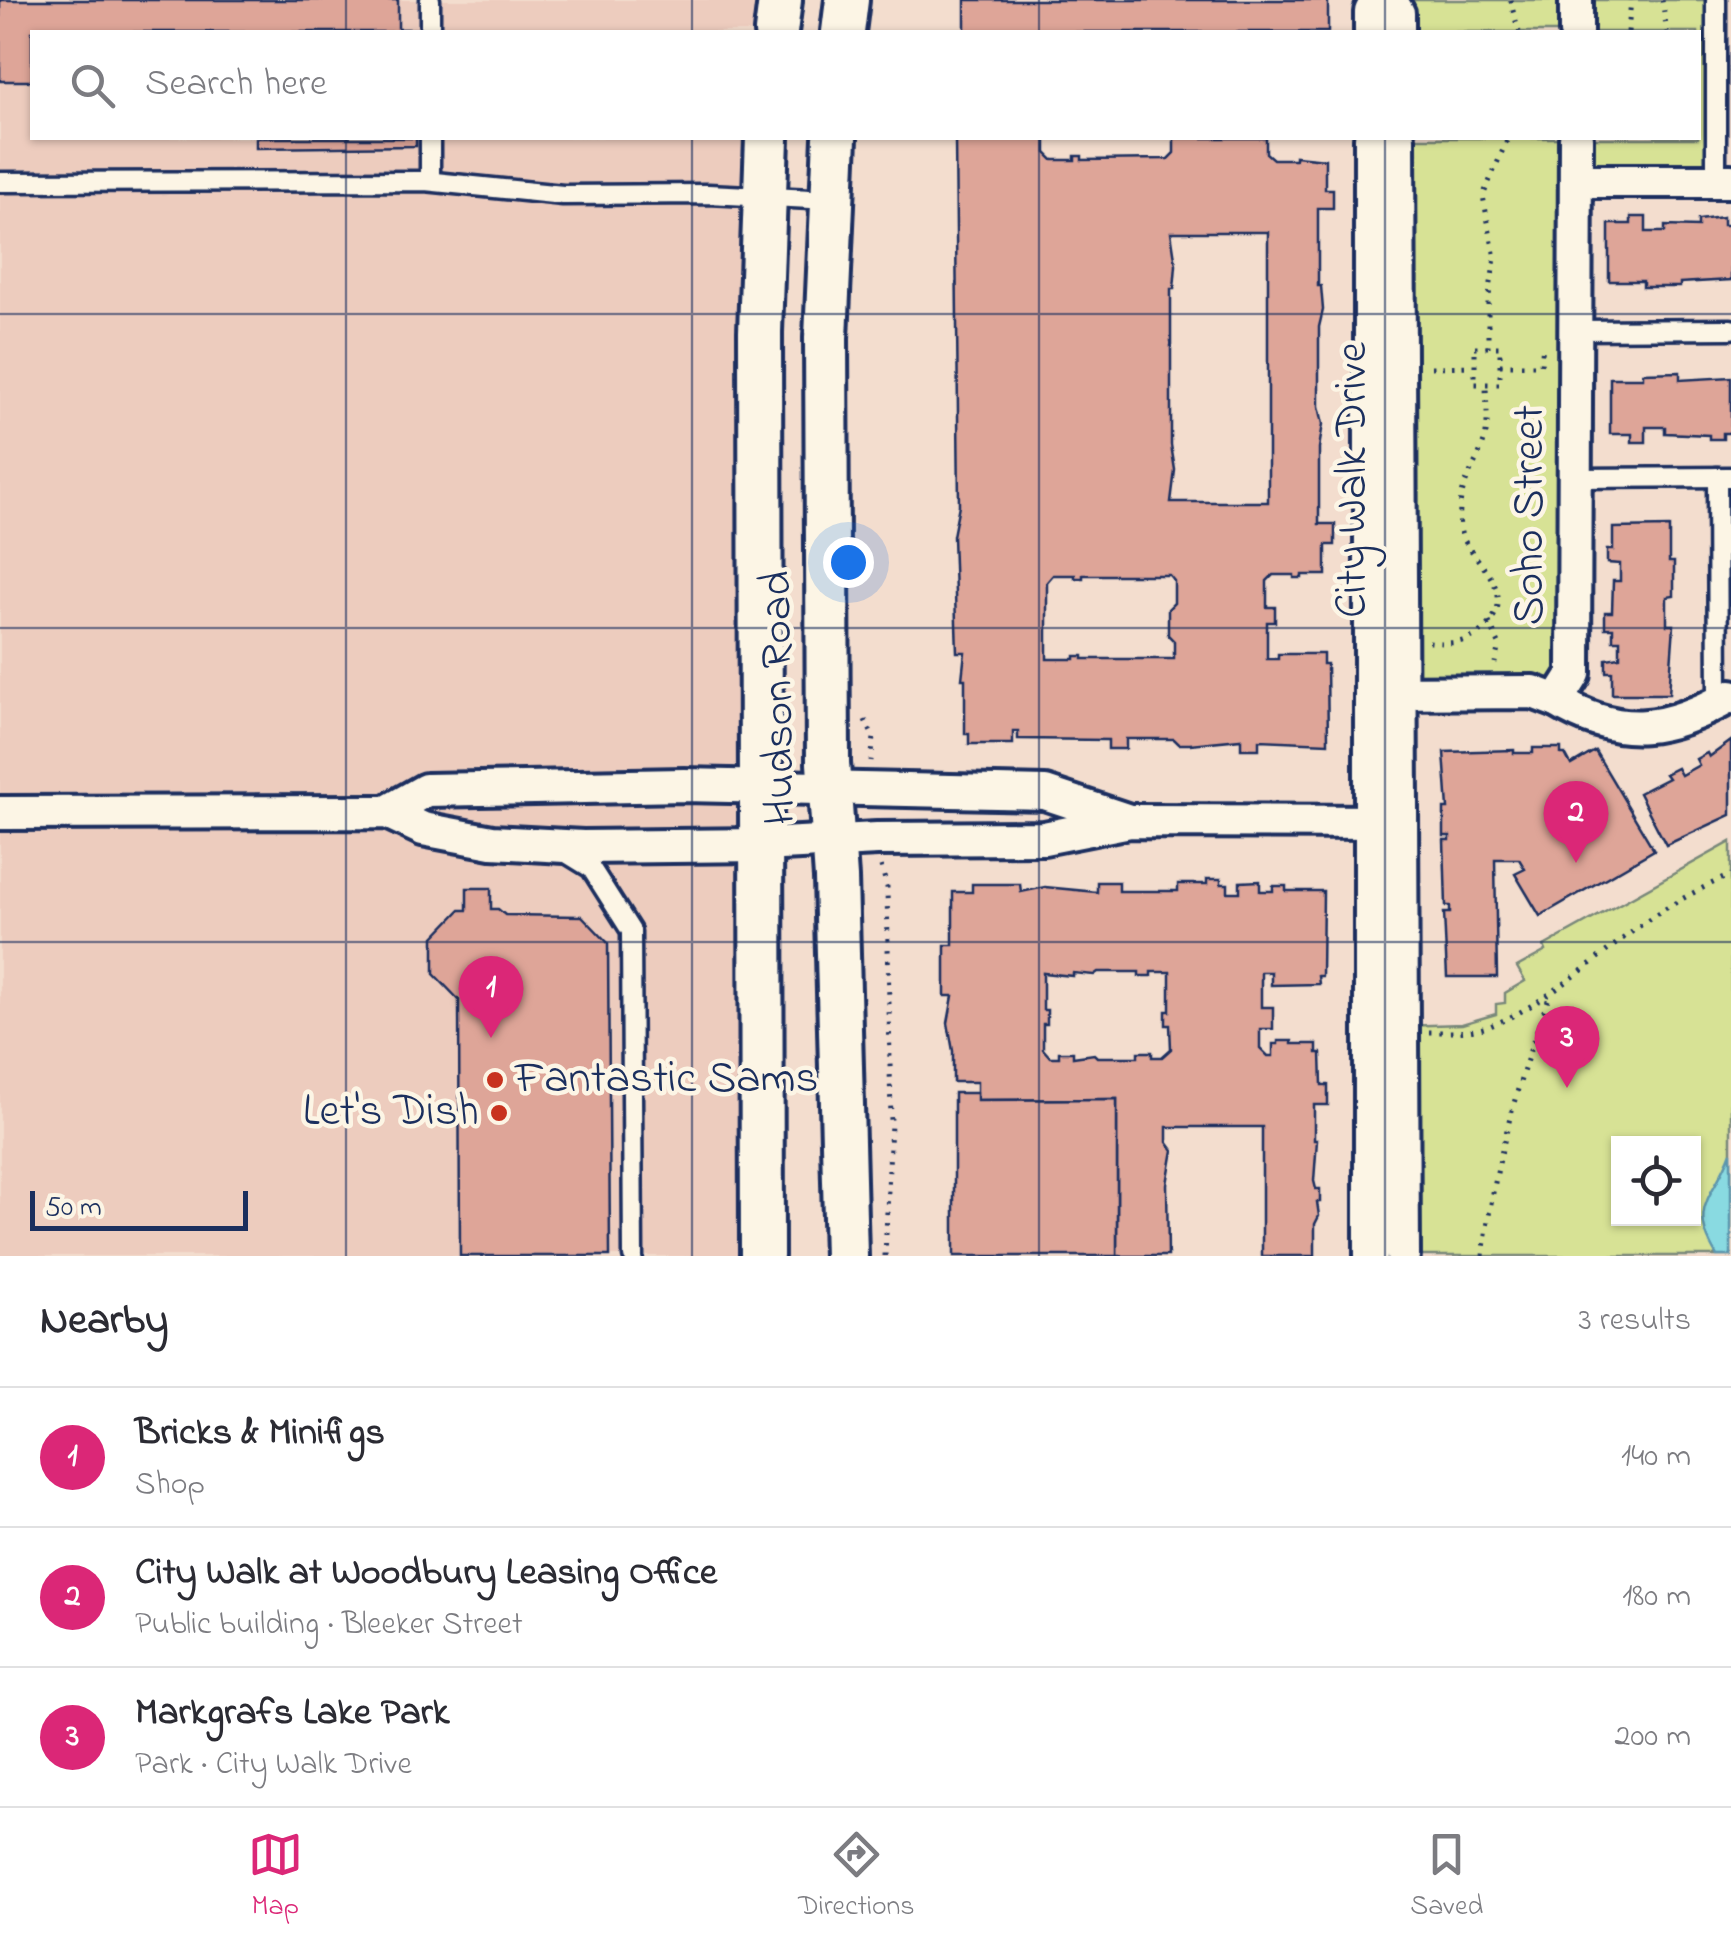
<!DOCTYPE html>
<html lang="en">
<head>
<meta charset="utf-8">
<style>
  body { margin:0; font-family:"Indie Flower",sans-serif; background:#f7f7f7; color:#2b2b33 }
  .controls { position:absolute; right:30px; bottom:30px; display:grid; overflow:hidden; border-radius:0px; box-shadow:0 2px 8px #0004 }
  .controls button { width:90px; height:90px; display:grid; place-items:center; padding:0; border:0; border-bottom:2px solid #e1e1e2; background:#fff; color:#2b2b33; font:50px sans-serif }
  .scale { position:absolute; left:30px; bottom:25px; width:218px; box-sizing:border-box; padding-left:10px; border:5px solid #1b2f5e; border-top:0; font-size:28px; line-height:35px; white-space:nowrap; color:#1b2f5e; -webkit-text-stroke:8px #fcf5e5; paint-order:stroke }
  .you { position:absolute; left:848px; top:562px; width:35px; height:35px; margin:-25px; border:8px solid #fff; border-radius:50%; background:#1a73e8; box-shadow:0 0 0 15px #1a73e833 }
  .badge { display:grid; place-items:center; width:65px; height:65px; border-radius:50%; background:#db2777; color:#fff; font-size:32px; font-weight:700 }
  .pin { position:absolute; translate:-50% -82px; filter:drop-shadow(0 2px 5px #0008) }
  .pin::after { content:''; position:absolute; top:52px; width:35px; height:30px; background:inherit; clip-path:polygon(0 0,100% 0,50% 100%) }
  .list { margin:0; padding:0; list-style:none }
  h2 { display:flex; justify-content:space-between; align-items:center; height:130px; margin:0; padding:0 40px; font-size:42px }
  h2 small { font-size:32px; font-weight:400; color:#7c7c81 }
  .list li { display:grid; grid-template-columns:65px 1fr auto; gap:30px; align-items:center; box-sizing:border-box; height:140px; padding:0 40px; border-top:2px solid #e1e1e2 }
  .list b { display:block; font-size:38px; white-space:nowrap }
  .list p { margin:0; font-size:32px; white-space:nowrap; color:#7c7c81 }
  .list em { font-size:32px; font-style:normal; color:#7c7c81 }
  .icon { flex:none; width:55px; height:55px; fill:none; stroke:currentColor; stroke-width:2; stroke-linecap:round; stroke-linejoin:round }
  .map { position:relative; flex:none; width:1731px; height:1256px; overflow:hidden }
  .search { position:absolute; background:#fff; box-shadow:0 2px 8px #0004; left:30px; right:30px; top:30px; height:110px; display:flex; align-items:center; gap:25px; box-sizing:border-box; padding:0 35px; border-radius:0px; color:#7c7c81; font-size:38px }
  .sheet { height:550px; background:#fff }
  nav { display:flex; justify-content:space-around; align-items:center; box-sizing:border-box; height:140px; border-top:2px solid #e1e1e2; background:#fff; font-size:28px; color:#7c7c81 }
  nav a { display:grid; justify-items:center; gap:5px }
  nav .on { color:#db2777 }
  .map>svg:first-child { display:block }
  .built { fill:#edccbe }
  .green { fill:#d7e295; stroke:#79887a; stroke-width:2.5; fill-rule:evenodd }
  .water { fill:#89dae1; stroke:#5d96ad; stroke-width:2.5 }
  .building { fill:#dea598; stroke:#1b2f5e; stroke-width:2.5; fill-rule:evenodd }
  .lines { fill:none; stroke-linecap:round; stroke-linejoin:round }
  .service-casing { stroke:#1b2f5e; stroke-width:25 }
  .minor-casing { stroke:#1b2f5e; stroke-width:40 }
  .tertiary-casing { stroke:#1b2f5e; stroke-width:50 }
  .path { stroke:#1b2f5e; stroke-width:5; stroke-dasharray:2.5 8; stroke-linecap:butt }
  .service { stroke:#fcf5e5; stroke-width:18 }
  .minor { stroke:#fcf5e5; stroke-width:32 }
  .tertiary { stroke:#fcf5e5; stroke-width:42 }
  .grid { fill:none; stroke:#1b2f5e; stroke-width:2.5; stroke-opacity:0.55 }
  .poi-dot { fill:#c8321e; stroke:#fcf5e5; stroke-width:4 }
  .labels { text-anchor:middle; dominant-baseline:central; stroke-width:9; stroke-linejoin:round; paint-order:stroke }
  .street-label { font-size:45px; fill:#1b2f5e; stroke:#fcf5e5 }
  .poi-label { font-size:45px; fill:#1b2f5e; stroke:#fcf5e5; text-anchor:start }
</style>
</head>
<body>
<div class="map">
<svg width="1731" height="1256" viewBox="0 0 1731 1256">
  <rect width="100%" height="100%" fill="#f3ddce"/>
  <filter id="ink" filterUnits="userSpaceOnUse"><feTurbulence type="fractalNoise" baseFrequency=".01" numOctaves="2"/><feDisplacementMap in="SourceGraphic" scale="20" xChannelSelector="R" yChannelSelector="G"/><feConvolveMatrix kernelMatrix="1 2 1 2 8 2 1 2 1" color-interpolation-filters="sRGB"/></filter>
  <g filter="url(#ink)">
    <!-- built -->
    <polygon class="built" points="0,0 780,0 776,32 32,32 32,138 767,138 762,1256 0,1256"/>
    <!-- green -->
    <g class="green">
      <polygon points="1390,0 1716,0 1716,181 1577,181 1557,701 1400,693 1398,138 1698,138 1698,32 1398,32"/>
      <path d="M1731 842V1256H1403L1402 1026 1462 1024 1496 1014V1004L1505 1003V993L1525 981 1517 967 1546 951 1544 946ZM1618 1144H1694V1218H1618Z"/>
    </g>
    <!-- water -->
    <path class="water" d="M1731 1152V1256H1717C1686 1206 1715 1197 1731 1152Z"/>
    <!-- building -->
    <g class="building">
      <polygon points="0,0 398,0 398,29 416,29 416,32 32,32 32,81 0,81"/>
      <rect x="965" y="0" width="363" height="32"/>
      <polygon points="256,138 416,138 416,146 256,148"/>
      <path d="M955 138H1046V153L1053 160H1075V156H1082V160L1168 159 1174 153V138H1266V153L1273 159H1295V156L1325 159V189H1333V208H1318V286H1321L1323 310 1319 327V406L1323 424 1319 448V524H1335V545H1326V575H1302V578H1294V575H1273L1267 581V607H1275V622H1267V659H1278V654H1323V664H1327L1328 743 1259 740V749H1241V739L1190 744H1179L1174 739H1126V749H1108V740L1018 739V731H1013V744H969V734H965V679H962L965 652H957L953 536 959 505ZM1171 232H1268V502H1171L1175 470 1171 445V289H1174L1176 265ZM1053 575H1075V578H1083V575H1169L1174 581V603L1168 609V635L1174 641V659H1083V656H1075V659H1047V582Z"/>
      <polygon points="1631,217 1646,217 1646,232 1665,232 1665,226 1698,227 1698,220 1723,217 1723,225 1731,225 1731,280 1680,283 1680,287 1643,287 1643,281 1609,281 1609,224 1631,224"/>
      <polygon points="1680,372 1680,380 1731,377 1731,433 1723,433 1723,439 1709,439 1709,435 1665,433 1665,427 1646,427 1646,442 1632,442 1632,434 1610,434 1610,378 1643,378 1643,373"/>
      <polygon points="1669,527 1669,562 1674,562 1674,596 1667,597 1667,625 1674,625 1669,694 1612,694 1612,672 1606,672 1606,659 1620,657 1620,640 1613,640 1613,628 1605,628 1605,612 1612,612 1613,581 1620,581 1620,564 1607,563 1607,550 1613,550 1613,528"/>
      <polygon points="1731,741 1731,815 1666,845 1639,793 1668,778 1665,774 1677,768 1681,775 1699,765 1696,759 1707,753 1709,757"/>
      <polygon points="1533,748 1561,748 1561,754 1565,754 1571,765 1595,751 1654,850 1540,916 1515,874 1525,869 1519,859 1495,859 1497,977 1447,977 1444,913 1450,913 1450,906 1446,906 1444,840 1450,840 1450,836 1444,836 1444,809 1448,809 1444,752 1514,750 1514,753 1533,753"/>
      <path d="M1207 879H1221V884H1228V892H1240V882L1260 881V891H1273V886H1286V891H1323L1322 976H1318L1319 984 1271 985V972H1261V1007H1273V1029H1260V1048L1268 1056H1273V1044H1278V1041H1292V1044H1317V1053H1321L1322 1085H1328V1105H1314V1140H1317L1314 1181 1316 1189H1320V1202H1317L1319 1216 1315 1224V1256H1262V1127H1167V1142L1173 1150 1167 1184 1168 1256H1117V1099L977 1100V1082H953V1051L948 1023 953 996H945V945H953V892H972V884H1020L1021 892 1045 887 1097 892V882H1119V891H1178V884H1207ZM1098 972H1139V976H1151V972H1170V1011H1166V1025H1170L1171 1049 1162 1057H1152V1052H1138V1057H1097L1094 1054 1073 1057V1052H1059V1057H1050L1043 1049V1024H1047V1010H1043V973L1073 976V973L1094 975Z"/>
      <polygon points="467,888 491,888 491,909 498,909 505,915 582,916 608,943 610,1256 460,1256 459,1000 434,974 434,937 460,910 467,910"/>
      <polygon points="954,1093 977,1093 977,1100 1117,1099 1117,1256 954,1256"/>
    </g>
    <g class="lines">
      <!-- service casing -->
      <g class="service-casing">
        <g id="service">
          <polyline points="430,0 430,32"/>
          <polyline points="1716,0 1716,181"/>
          <polyline points="430,138 430,181"/>
          <polyline points="0,182 425,181 563,195 708,194 831,200"/>
          <polyline points="1576,330 1731,329"/>
          <polyline points="1717,477 1718,703"/>
          <polyline points="1576,478 1731,477"/>
          <polyline points="565,852 591,868 631,931 633,1256"/>
        </g>
      </g>
      <!-- minor casing -->
      <g class="minor-casing">
        <g id="minor">
          <polyline points="1390,0 1398,13 1398,32"/>
          <polyline points="1576,0 1576,32"/>
          <polyline points="1371,32 1371,12 1377,0"/>
          <polyline points="1371,138 1371,1256"/>
          <polyline points="1398,138 1403,1256"/>
          <polyline points="1576,181 1731,181"/>
          <polyline points="1381,693 1533,692 1557,701 1574,674 1576,138"/>
          <path d="M1557 701C1620 740 1668 731 1731 696"/>
          <polyline points="387,812 426,790 684,785 1045,793 1126,820"/>
          <polyline points="0,813 387,812 423,829 492,842 583,847 762,845 877,839 1044,838 1130,821 1400,822"/>
        </g>
      </g>
      <!-- tertiary casing -->
      <g class="tertiary-casing">
        <g id="tertiary">
          <polyline points="776,32 780,0"/>
          <polyline points="843,32 847,0"/>
          <polyline points="835,138 826,338 828,763 836,878 846,1256"/>
          <polyline points="762,1256 760,332 767,138"/>
        </g>
      </g>
      <!-- path -->
      <g class="path">
        <polyline points="1510,0 1519,32"/>
        <polyline points="1662,0 1667,32"/>
        <polyline points="1628,32 1631,0"/>
        <rect x="1475" y="347" width="25" height="37"/>
        <polyline points="1488,347 1488,302 1495,258 1483,196 1508,138"/>
        <polyline points="1500,365 1541,365 1543,344"/>
        <polyline points="1431,367 1473,366"/>
        <polyline points="1489,622 1499,644 1495,663"/>
        <path d="M1429 642C1447 644 1466 644 1480 632 1522 597 1481 569 1464 540 1459 531 1459 520 1460 510 1460 483 1478 463 1485 438 1489 422 1486 401 1486 384"/>
        <polyline points="865,720 874,738 871,761"/>
        <polyline points="881,866 887,887 891,1123 885,1256"/>
        <path d="M1429 1032C1449 1032 1471 1033 1490 1026 1547 1004 1595 958 1644 923 1671 904 1700 888 1731 875"/>
        <path d="M1483 1256C1494 1168 1518 1077 1550 995"/>
      </g>
      <!-- service -->
      <use href="#service" class="service"/>
      <!-- minor -->
      <use href="#minor" class="minor"/>
      <!-- tertiary -->
      <use href="#tertiary" class="tertiary"/>
    </g>
  </g>
  <!-- grid -->
  <path class="grid" d="M346 0V32M692 0V32M1039 0V32M1385 0V32M346 138V1256M692 138V1256M1039 138V1256M1385 138V1256M0 314H1731M0 628H1731M0 942H1731"/>
  <!-- markers -->
  <g class="poi-dot">
    <circle cx="495" cy="1080" r="10"/>
    <circle cx="499" cy="1113" r="10"/>
  </g>
  <g class="labels">
    <!-- street labels -->
    <g class="street-label">
      <text transform="translate(1354 480) rotate(-90)">City Walk Drive</text>
      <text transform="translate(1531 515) rotate(-90)">Soho Street</text>
      <text transform="translate(780 698) rotate(-91)">Hudson Road</text>
    </g>
    <!-- poi labels -->
    <g class="poi-label">
      <text x="515" y="1080">Fantastic Sams</text>
      <text x="479" y="1113" text-anchor="end">Let's Dish</text>
    </g>
  </g>
</svg>
<div class="controls">
<button><svg class="icon" aria-label="locate" viewBox="0 0 24 24"><circle cx="12" cy="12" r="6"/><path d="M12 2v4M12 18v4M2 12h4M18 12h4"/></svg></button>
</div>
<div class="scale">50 m</div>
<div class="you"></div>
<div class="pin badge" style="left:491px;top:1038px">1</div>
<div class="pin badge" style="left:1576px;top:863px">2</div>
<div class="pin badge" style="left:1567px;top:1088px">3</div>
<div class="search"><svg class="icon" aria-label="search" viewBox="0 0 24 24"><circle cx="10" cy="10" r="6"/><path d="M15 15l6 6"/></svg>Search here</div>
</div>
<section class="sheet">
<h2>Nearby<small>3 results</small></h2>
<ul class="list">
<li><span class="badge">1</span><div><b>Bricks &amp; Minifigs</b><p>Shop</p></div><em>140 m</em></li>
<li><span class="badge">2</span><div><b>City Walk at Woodbury Leasing Office</b><p>Public building · Bleeker Street</p></div><em>180 m</em></li>
<li><span class="badge">3</span><div><b>Markgrafs Lake Park</b><p>Park · City Walk Drive</p></div><em>200 m</em></li>
</ul>
</section>
<nav>
<a class="on"><svg class="icon" aria-label="map" viewBox="0 0 24 24"><path d="M3 6l6-2 6 2 6-2v14l-6 2-6-2-6 2zM9 4v14M15 6v14"/></svg>Map</a>
<a><svg class="icon" aria-label="directions" viewBox="0 0 24 24"><path d="M12 3l9 9-9 9-9-9zM9 14v-3h6M13 9l2 2-2 2"/></svg>Directions</a>
<a><svg class="icon" aria-label="saved" viewBox="0 0 24 24"><path d="M7 4h10v16l-5-4-5 4z"/></svg>Saved</a>
</nav>
</body>
</html>
